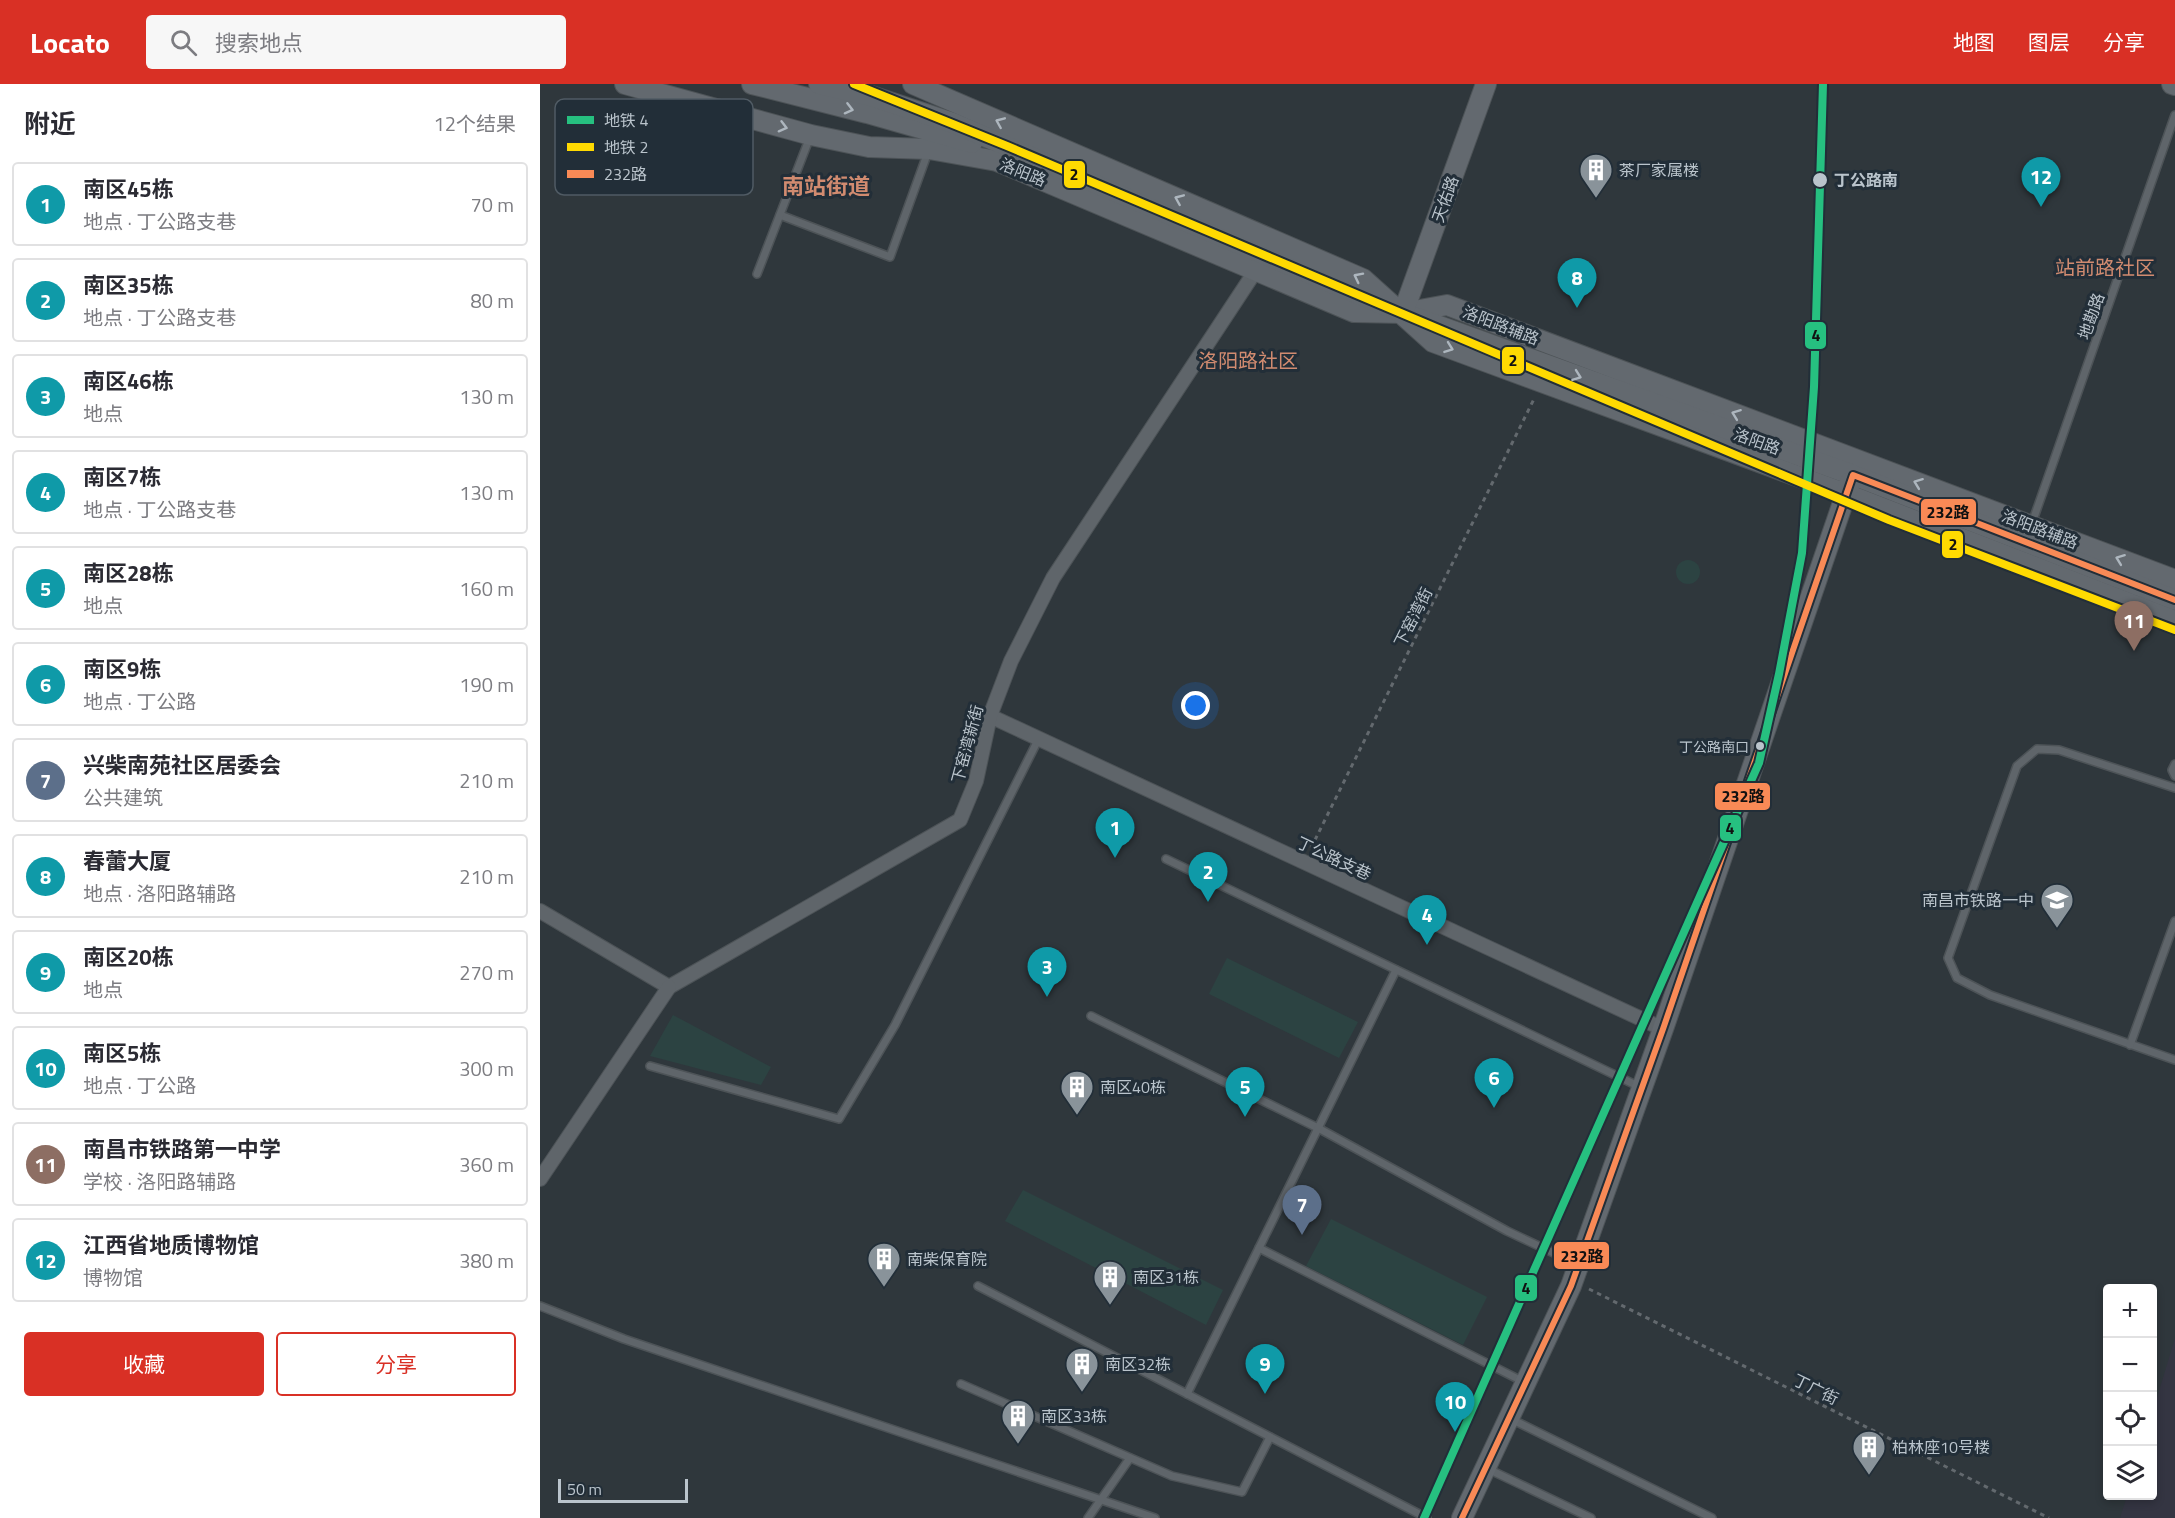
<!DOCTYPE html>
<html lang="zh">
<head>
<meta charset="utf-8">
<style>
  body { margin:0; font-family:"Titillium Web","Noto Sans SC",sans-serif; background:#f7f7f7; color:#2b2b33 }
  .controls { position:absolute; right:18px; bottom:18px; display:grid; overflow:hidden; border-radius:6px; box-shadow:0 3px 9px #0003 }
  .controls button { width:54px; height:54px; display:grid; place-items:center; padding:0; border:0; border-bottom:2px solid #e1e1e2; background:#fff; color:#2b2b33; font:30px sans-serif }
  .scale { position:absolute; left:18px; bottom:15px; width:130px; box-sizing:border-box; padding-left:6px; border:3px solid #bac4cc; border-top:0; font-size:16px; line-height:21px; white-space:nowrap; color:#bac4cc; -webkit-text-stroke:4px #222e38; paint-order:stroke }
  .you { position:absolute; left:656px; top:622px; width:21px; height:21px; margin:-15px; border:4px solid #fff; border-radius:50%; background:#1a73e8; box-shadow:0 0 0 9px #1a73e833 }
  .badge { display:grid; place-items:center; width:39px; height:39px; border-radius:50%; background:#d93025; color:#fff; font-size:20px; font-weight:700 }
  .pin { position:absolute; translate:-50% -50px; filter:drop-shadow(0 2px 3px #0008) }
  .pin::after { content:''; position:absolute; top:32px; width:21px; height:18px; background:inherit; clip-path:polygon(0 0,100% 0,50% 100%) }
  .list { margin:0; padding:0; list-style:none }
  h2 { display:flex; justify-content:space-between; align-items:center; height:78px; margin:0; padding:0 24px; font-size:26px }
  h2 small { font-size:20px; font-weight:400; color:#7c7c81 }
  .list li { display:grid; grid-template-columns:39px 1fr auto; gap:18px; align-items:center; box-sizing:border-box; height:84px; margin:0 12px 12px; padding:0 12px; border:2px solid #e1e1e2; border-radius:6px }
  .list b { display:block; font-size:22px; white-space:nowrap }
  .list p { margin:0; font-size:20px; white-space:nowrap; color:#7c7c81 }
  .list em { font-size:20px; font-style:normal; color:#7c7c81 }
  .actions { display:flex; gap:12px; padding:18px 24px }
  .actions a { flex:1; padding:14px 0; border:2px solid #d93025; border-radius:6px; text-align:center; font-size:21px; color:#d93025 }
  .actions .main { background:#d93025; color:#fff }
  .icon { flex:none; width:33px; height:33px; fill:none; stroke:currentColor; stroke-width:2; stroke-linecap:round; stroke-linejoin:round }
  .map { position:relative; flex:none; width:1635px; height:1434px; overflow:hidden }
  header { display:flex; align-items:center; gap:36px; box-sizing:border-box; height:84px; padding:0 30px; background:#d93025; color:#fff }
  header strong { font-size:28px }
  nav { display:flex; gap:33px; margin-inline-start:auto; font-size:21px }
  .search { width:420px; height:54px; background:#f7f7f7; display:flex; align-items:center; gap:15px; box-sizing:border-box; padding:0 21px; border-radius:6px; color:#7c7c81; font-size:22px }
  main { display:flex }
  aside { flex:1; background:#fff }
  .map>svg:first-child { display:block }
  .medical { fill:#343542 }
  .green { fill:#2c4342 }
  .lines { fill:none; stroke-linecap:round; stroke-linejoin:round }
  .lane-casing { stroke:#4d5357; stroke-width:10 }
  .street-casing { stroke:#4d5357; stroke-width:16 }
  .secondary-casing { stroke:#4d5357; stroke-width:22 }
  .path { stroke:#63696e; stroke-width:3; stroke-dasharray:4.5 4.5; stroke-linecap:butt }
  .lane { stroke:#5f656a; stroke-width:7 }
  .street { stroke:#5f656a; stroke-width:14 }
  .secondary { stroke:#63696f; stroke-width:20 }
  .bus-1-casing { stroke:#222e38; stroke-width:10 }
  .bus-1 { stroke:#f98a56; stroke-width:6 }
  .metro-1-casing { stroke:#222e38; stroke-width:12 }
  .metro-2-casing { stroke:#222e38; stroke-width:12 }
  .metro-1 { stroke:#26c080; stroke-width:8 }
  .metro-2 { stroke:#ffda01; stroke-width:8 }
  .oneway { stroke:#adb6be }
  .stop-dot { fill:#bac4cc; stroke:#222e38; stroke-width:2 }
  .labels { text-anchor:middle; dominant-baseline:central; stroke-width:6; stroke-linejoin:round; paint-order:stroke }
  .bus-label { font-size:14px; fill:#bac4cc; stroke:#222e38; text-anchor:end }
  .poi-label { font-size:16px; fill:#bac4cc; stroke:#222e38; text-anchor:start }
  .street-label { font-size:16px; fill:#bac4cc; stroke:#222e38 }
  .stop-label { font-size:16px; font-weight:bold; fill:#bac4cc; stroke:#222e38; text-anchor:start }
  .quarter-label { font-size:20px; fill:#d18b70; stroke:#222e38 }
  .district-label { font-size:22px; font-weight:bold; fill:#d18b70; stroke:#222e38 }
  .key { fill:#222e38; stroke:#505b64; stroke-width:1.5 }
  .key-label { font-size:16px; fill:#bac4cc }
  .line-badge { stroke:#222e38; stroke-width:2 }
  .pale-badge-label { font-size:16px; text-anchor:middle; font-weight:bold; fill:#111 }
</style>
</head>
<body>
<header>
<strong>Locato</strong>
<div class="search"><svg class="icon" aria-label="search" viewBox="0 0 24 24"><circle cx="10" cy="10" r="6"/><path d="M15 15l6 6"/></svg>搜索地点</div>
<nav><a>地图</a><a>图层</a><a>分享</a></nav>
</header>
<main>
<aside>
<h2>附近<small>12个结果</small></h2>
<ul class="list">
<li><span class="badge" style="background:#0f9aa8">1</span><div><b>南区45栋</b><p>地点 · 丁公路支巷</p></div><em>70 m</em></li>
<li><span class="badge" style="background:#0f9aa8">2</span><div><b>南区35栋</b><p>地点 · 丁公路支巷</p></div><em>80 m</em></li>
<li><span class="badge" style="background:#0f9aa8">3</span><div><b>南区46栋</b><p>地点</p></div><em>130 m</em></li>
<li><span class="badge" style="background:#0f9aa8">4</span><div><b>南区7栋</b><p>地点 · 丁公路支巷</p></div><em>130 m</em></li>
<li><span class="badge" style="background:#0f9aa8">5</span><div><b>南区28栋</b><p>地点</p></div><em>160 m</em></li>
<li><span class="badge" style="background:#0f9aa8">6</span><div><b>南区9栋</b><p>地点 · 丁公路</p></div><em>190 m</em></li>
<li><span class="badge" style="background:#5c6f8a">7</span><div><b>兴柴南苑社区居委会</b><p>公共建筑</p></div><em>210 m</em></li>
<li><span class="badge" style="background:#0f9aa8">8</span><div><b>春蕾大厦</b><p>地点 · 洛阳路辅路</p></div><em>210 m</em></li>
<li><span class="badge" style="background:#0f9aa8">9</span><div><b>南区20栋</b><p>地点</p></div><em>270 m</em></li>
<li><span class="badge" style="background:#0f9aa8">10</span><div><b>南区5栋</b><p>地点 · 丁公路</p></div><em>300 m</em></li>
<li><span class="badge" style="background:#8d6e63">11</span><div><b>南昌市铁路第一中学</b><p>学校 · 洛阳路辅路</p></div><em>360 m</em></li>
<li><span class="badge" style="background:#0f9aa8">12</span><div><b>江西省地质博物馆</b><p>博物馆</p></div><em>380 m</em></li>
</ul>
<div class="actions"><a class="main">收藏</a><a>分享</a></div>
</aside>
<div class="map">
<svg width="1635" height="1434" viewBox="0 0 1635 1434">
  <rect width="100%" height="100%" fill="#2f373c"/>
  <!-- medical -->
  <polygon class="medical" points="1635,1254 1635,1434 1580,1434 1587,1412 1612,1412 1613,1327"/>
  <!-- green -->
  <g class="green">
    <circle cx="1148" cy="488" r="12"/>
    <polygon points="687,874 818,938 799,974 669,910"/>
    <polygon points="133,931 231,983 221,1001 110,972"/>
    <polygon points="483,1106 683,1206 666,1241 465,1137"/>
    <polygon points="791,1135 947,1213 923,1261 766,1182"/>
  </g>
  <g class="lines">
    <!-- lane casing -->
    <g class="lane-casing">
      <g id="lane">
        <polyline points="240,131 350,173 388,68"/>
        <polyline points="217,190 270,53"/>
        <polyline points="1492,439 1635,31"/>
        <polyline points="1635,680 1632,686 1635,692"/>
        <polyline points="1635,704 1519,666 1497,665 1477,682 1408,874 1417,894 1450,911 1635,976"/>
        <polyline points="626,775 1100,1003"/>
        <polyline points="551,932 778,1044 967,1147 1037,1180"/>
        <polyline points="1590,961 1635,837"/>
        <polyline points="110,982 299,1035 355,941 499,654"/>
        <polyline points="719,1164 984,1298"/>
        <polyline points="438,1202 887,1434"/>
        <polyline points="0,1222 84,1255 615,1434"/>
        <polyline points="421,1300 632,1392 702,1408 730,1353"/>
        <polyline points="647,1310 856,886"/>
        <polyline points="971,1335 1172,1434"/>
        <polyline points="948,1385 1051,1434"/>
        <polyline points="548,1434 590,1374"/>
      </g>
    </g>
    <!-- street casing -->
    <g class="street-casing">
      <g id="street">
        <polyline points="450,632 1123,945"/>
        <polyline points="0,827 129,903 420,736 436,697 450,632 471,577 513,494 720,180"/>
        <polyline points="0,1095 129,903"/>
      </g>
    </g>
    <!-- secondary casing -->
    <g class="secondary-casing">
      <g id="secondary">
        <polyline points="85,0 271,51 329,63 389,65 457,77 814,228 863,229 907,221 1635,496"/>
        <polyline points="212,0 327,29 432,59"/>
        <polyline points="279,0 331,12 413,39 863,229 1313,391 1635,516"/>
        <polyline points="373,0 823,195 893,258 1306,410 1635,537"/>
        <polyline points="1632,0 1635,1"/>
        <polyline points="863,229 946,0"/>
        <polyline points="922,1434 1031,1202 1123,945 1310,398"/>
      </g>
    </g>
    <!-- path -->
    <g class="path">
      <polyline points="771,764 995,313"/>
      <polyline points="1049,1205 1509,1434"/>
    </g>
    <!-- lane -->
    <use href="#lane" class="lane"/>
    <!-- street -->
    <use href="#street" class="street"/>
    <!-- secondary -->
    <use href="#secondary" class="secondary"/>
    <!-- bus-1 casing -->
    <g class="bus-1-casing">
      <polyline id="bus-1" points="922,1434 1031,1202 1123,945 1313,391 1635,516"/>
    </g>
    <!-- bus-1 -->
    <use href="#bus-1" class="bus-1"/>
    <!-- metro-1 casing -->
    <g class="metro-1-casing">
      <polyline id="metro-1" points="884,1434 1219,679 1239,590 1262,469 1274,303 1283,0"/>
    </g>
    <!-- metro-2 casing -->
    <g class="metro-2-casing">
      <polyline id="metro-2" points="314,0 467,62 1349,436 1635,546"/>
    </g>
    <!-- metro-1 -->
    <use href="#metro-1" class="metro-1"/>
    <!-- metro-2 -->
    <use href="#metro-2" class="metro-2"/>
  </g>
  <!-- one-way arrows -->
  <defs><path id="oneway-chevron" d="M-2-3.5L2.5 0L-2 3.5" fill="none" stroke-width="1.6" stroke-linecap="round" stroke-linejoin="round" transform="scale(1.5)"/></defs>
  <g class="oneway">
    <use href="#oneway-chevron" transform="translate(309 25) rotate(14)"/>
    <use href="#oneway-chevron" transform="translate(460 38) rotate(-157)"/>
    <use href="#oneway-chevron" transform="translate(243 43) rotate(15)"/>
    <use href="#oneway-chevron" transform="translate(639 115) rotate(-157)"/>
    <use href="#oneway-chevron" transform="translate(818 193) rotate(-153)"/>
    <use href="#oneway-chevron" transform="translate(909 264) rotate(20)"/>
    <use href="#oneway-chevron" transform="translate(1037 292) rotate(20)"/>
    <use href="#oneway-chevron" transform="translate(1196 330) rotate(-159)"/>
    <use href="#oneway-chevron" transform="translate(1378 399) rotate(-159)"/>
    <use href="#oneway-chevron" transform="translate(1580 475) rotate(-159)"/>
  </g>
  <!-- icons -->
  <defs>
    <g id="building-pin" transform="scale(1.725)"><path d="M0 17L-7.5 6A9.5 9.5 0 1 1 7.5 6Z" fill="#89939a" stroke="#222e38"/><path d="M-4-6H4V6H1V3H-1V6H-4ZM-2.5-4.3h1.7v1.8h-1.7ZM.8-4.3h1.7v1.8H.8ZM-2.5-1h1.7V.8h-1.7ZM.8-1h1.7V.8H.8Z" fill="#fff"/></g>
    <g id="school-pin" transform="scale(1.725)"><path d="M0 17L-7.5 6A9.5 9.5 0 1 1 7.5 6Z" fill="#89939a" stroke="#222e38"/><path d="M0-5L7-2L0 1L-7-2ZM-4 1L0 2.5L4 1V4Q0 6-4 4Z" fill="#fff"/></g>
  </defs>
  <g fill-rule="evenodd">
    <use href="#building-pin" x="1056" y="86"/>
    <use href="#school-pin" x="1517" y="816"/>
    <use href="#building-pin" x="537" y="1003"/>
    <use href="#building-pin" x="344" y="1175"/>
    <use href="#building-pin" x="570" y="1193"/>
    <use href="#building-pin" x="542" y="1280"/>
    <use href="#building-pin" x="478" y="1332"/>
    <use href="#building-pin" x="1329" y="1363"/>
  </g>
  <!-- markers -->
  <g class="stop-dot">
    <circle cx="1280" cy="96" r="8"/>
    <circle cx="1220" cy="662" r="5"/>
  </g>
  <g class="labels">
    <!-- bus labels -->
    <g class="bus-label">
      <text x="1209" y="662">丁公路南口</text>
    </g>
    <!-- poi labels -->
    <g class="poi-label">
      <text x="1079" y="86">茶厂家属楼</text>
      <text x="1494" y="816" text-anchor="end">南昌市铁路一中</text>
      <text x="560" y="1003">南区40栋</text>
      <text x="367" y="1175">南柴保育院</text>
      <text x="593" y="1193">南区31栋</text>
      <text x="565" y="1280">南区32栋</text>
      <text x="501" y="1332">南区33栋</text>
      <text x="1352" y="1363">柏林座10号楼</text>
    </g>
    <!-- street labels -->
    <g class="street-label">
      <text transform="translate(483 88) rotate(22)">洛阳路</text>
      <text transform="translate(905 115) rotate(-70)">天佑路</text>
      <text transform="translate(1551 232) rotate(-71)">地勘路</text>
      <text transform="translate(961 241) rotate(21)">洛阳路辅路</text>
      <text transform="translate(1217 357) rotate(20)">洛阳路</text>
      <text transform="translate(1500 445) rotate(21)">洛阳路辅路</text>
      <text transform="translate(873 533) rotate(-63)">下窑湾街</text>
      <text transform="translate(427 660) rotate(-75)">下窑湾新街</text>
      <text transform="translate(794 774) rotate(25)">丁公路支巷</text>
      <text transform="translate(1276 1305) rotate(26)">丁广街</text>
    </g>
    <!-- stop labels -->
    <g class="stop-label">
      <text x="1294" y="96">丁公路南</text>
    </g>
    <!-- quarter labels -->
    <g class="quarter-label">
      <text x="1565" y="183">站前路社区</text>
      <text x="708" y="276">洛阳路社区</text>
    </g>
    <!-- district labels -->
    <g class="district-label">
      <text x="286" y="102">南站街道</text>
    </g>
  </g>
  <!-- legend -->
  <rect x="15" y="15" width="198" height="96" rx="9" class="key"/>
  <rect x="27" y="32" width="27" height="8" fill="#26c080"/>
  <rect x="27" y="59" width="27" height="8" fill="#ffda01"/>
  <rect x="27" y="86" width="27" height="8" fill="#f98a56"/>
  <g class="key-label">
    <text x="64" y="42">地铁 4</text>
    <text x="64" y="69">地铁 2</text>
    <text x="64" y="96">232路</text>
  </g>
  <g class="line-badge">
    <rect x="523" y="76" width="23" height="29" rx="6" fill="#ffda01"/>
    <rect x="1264" y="237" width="23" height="29" rx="6" fill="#26c080"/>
    <rect x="961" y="262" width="24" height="29" rx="6" fill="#ffda01"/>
    <rect x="1380" y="414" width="57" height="28" rx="6" fill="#f98a56"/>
    <rect x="1401" y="446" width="23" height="29" rx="6" fill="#ffda01"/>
    <rect x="1174" y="698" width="57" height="29" rx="6" fill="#f98a56"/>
    <rect x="1179" y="730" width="23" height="28" rx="6" fill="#26c080"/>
    <rect x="1013" y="1157" width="57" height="29" rx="6" fill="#f98a56"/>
    <rect x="974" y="1190" width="24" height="28" rx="6" fill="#26c080"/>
  </g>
  <g class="pale-badge-label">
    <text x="534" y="96">2</text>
    <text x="1276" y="257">4</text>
    <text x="973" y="282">2</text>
    <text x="1408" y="434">232路</text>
    <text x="1413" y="466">2</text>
    <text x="1203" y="718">232路</text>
    <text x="1190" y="750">4</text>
    <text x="1042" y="1178">232路</text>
    <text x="986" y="1210">4</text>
  </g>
</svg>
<div class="controls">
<button>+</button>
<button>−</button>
<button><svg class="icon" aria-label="locate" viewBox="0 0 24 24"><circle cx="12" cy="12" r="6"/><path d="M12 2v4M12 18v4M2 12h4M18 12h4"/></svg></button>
<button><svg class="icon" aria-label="layers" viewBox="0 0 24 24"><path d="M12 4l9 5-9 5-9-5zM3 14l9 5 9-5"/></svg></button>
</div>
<div class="scale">50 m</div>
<div class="you"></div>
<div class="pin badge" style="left:575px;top:774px;background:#0f9aa8">1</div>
<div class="pin badge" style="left:668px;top:818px;background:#0f9aa8">2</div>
<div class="pin badge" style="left:507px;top:913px;background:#0f9aa8">3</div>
<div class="pin badge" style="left:887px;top:861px;background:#0f9aa8">4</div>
<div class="pin badge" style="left:705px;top:1033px;background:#0f9aa8">5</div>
<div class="pin badge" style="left:954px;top:1024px;background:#0f9aa8">6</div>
<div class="pin badge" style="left:762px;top:1151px;background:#5c6f8a">7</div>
<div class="pin badge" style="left:1037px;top:224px;background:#0f9aa8">8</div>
<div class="pin badge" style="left:725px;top:1310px;background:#0f9aa8">9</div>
<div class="pin badge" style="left:915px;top:1348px;background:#0f9aa8">10</div>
<div class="pin badge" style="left:1594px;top:567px;background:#8d6e63">11</div>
<div class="pin badge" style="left:1501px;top:123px;background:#0f9aa8">12</div>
</div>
</main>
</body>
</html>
